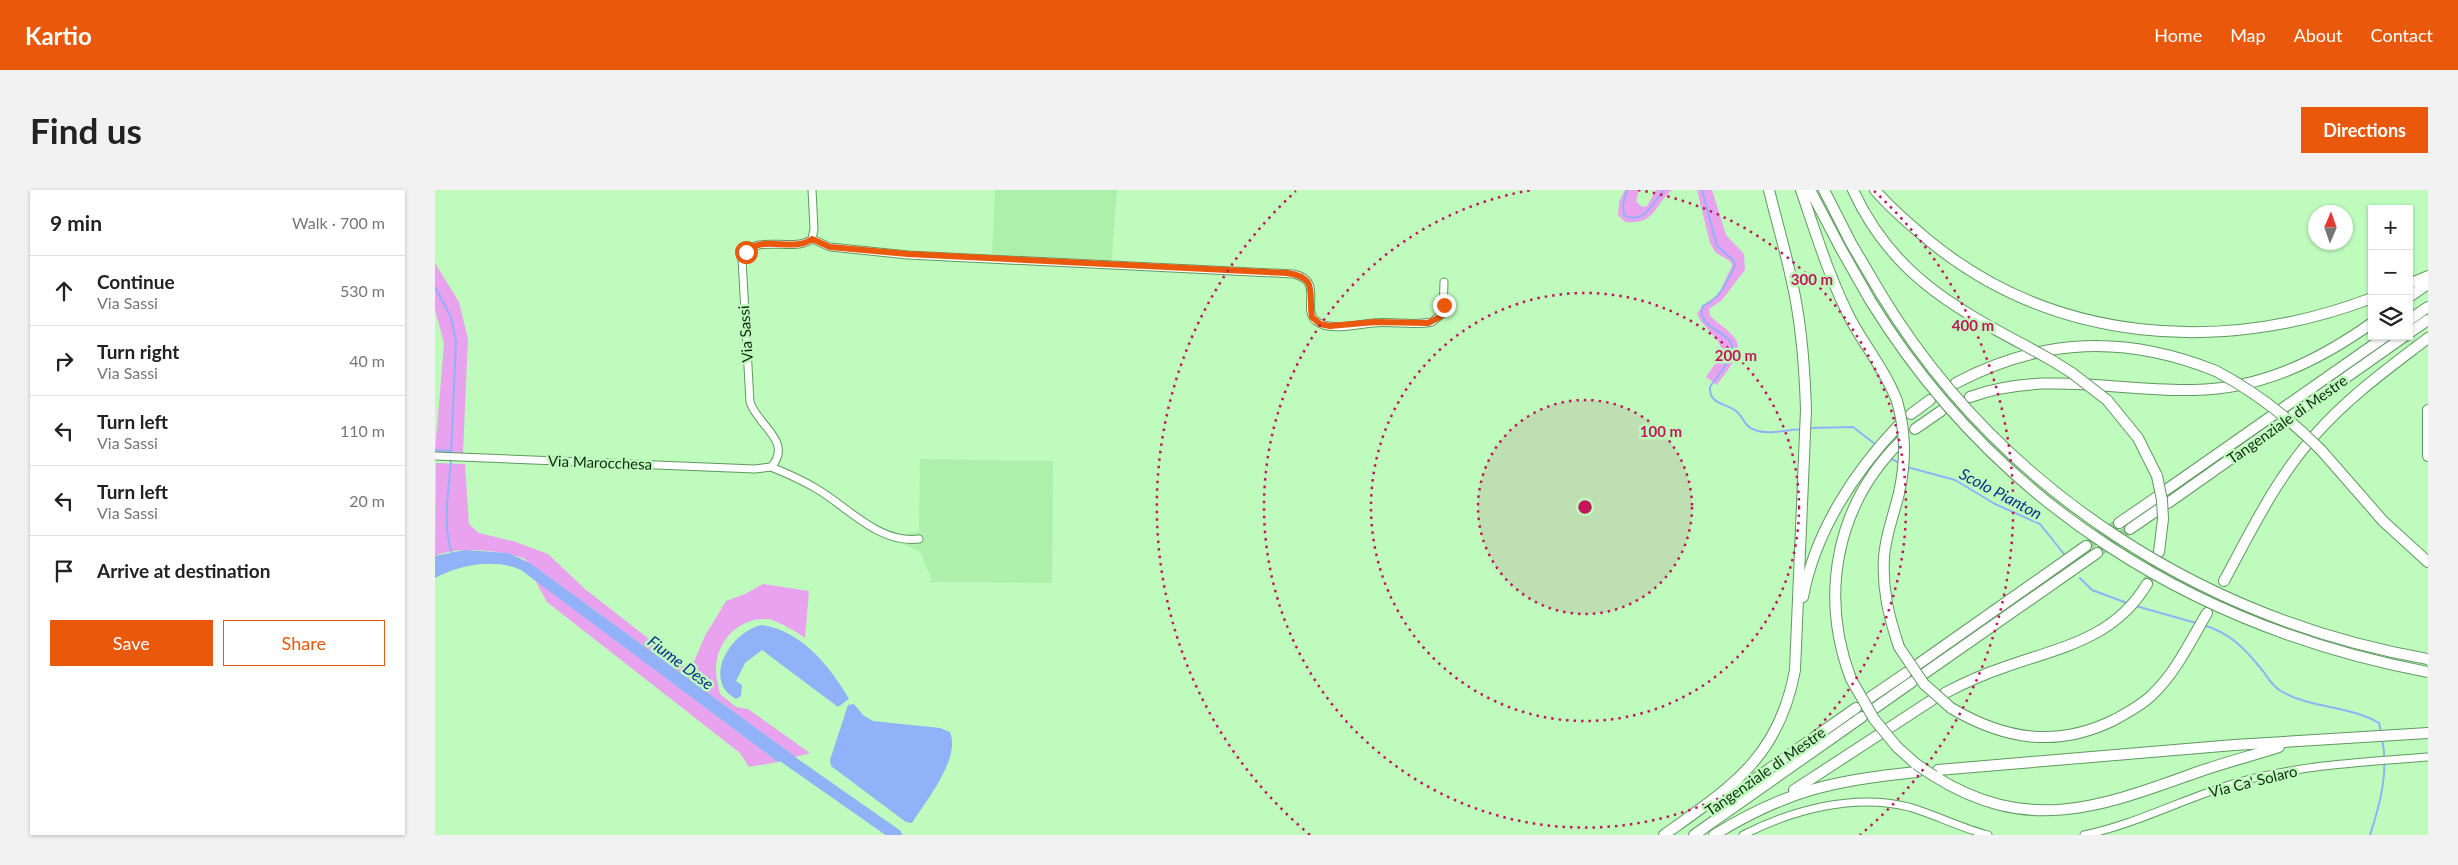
<!DOCTYPE html>
<html lang="en">
<head>
<meta charset="utf-8">
<style>
  body { margin:0; font-family:Lato,sans-serif; background:#f2f2f2; color:#222 }
  .controls { position:absolute; right:15px; top:15px; display:grid; overflow:hidden; border-radius:0px; box-shadow:0 1px 4px #0004 }
  .controls button { width:45px; height:45px; display:grid; place-items:center; padding:0; border:0; border-bottom:1px solid #e0e0e0; background:#fff; color:#222; font:25px sans-serif }
  .compass { position:absolute; left:1873px; top:15px; width:45px; height:45px; border-radius:50%; background:#fff; box-shadow:0 1px 4px #0004; rotate:2deg }
  .stop { position:absolute; width:15px; height:15px; margin:-11px; border:4px solid #ea580c; border-radius:50%; background:#fff }
  .stop.end { background:#ea580c; border-color:#fff; box-shadow:0 1px 5px #0008 }
  .list { margin:0; padding:0; list-style:none }
  h2 { display:flex; justify-content:space-between; align-items:center; height:65px; margin:0; padding:0 20px; font-size:21px }
  h2 small { font-size:16px; font-weight:400; color:#767676 }
  .list li { display:grid; grid-template-columns:32px 1fr auto; gap:15px; align-items:center; box-sizing:border-box; height:70px; padding:0 20px; border-top:1px solid #e0e0e0 }
  .list b { display:block; font-size:19px; white-space:nowrap }
  .list p { margin:0; font-size:16px; white-space:nowrap; color:#767676 }
  .list em { font-size:16px; font-style:normal; color:#767676 }
  .actions { display:flex; gap:10px; padding:15px 20px }
  .actions a { flex:1; padding:11px 0; border:1px solid #ea580c; border-radius:0px; text-align:center; font-size:18px; color:#ea580c }
  .actions .main { background:#ea580c; color:#fff }
  .icon { flex:none; width:28px; height:28px; fill:none; stroke:currentColor; stroke-width:2; stroke-linecap:round; stroke-linejoin:round }
  .map { position:relative; flex:none; width:1993px; height:645px; overflow:hidden; border-radius:0px }
  header { display:flex; align-items:center; gap:30px; box-sizing:border-box; height:70px; padding:0 25px; background:#ea580c; color:#fff }
  header strong { font-size:24px }
  nav { display:flex; gap:28px; margin-inline-start:auto; font-size:18px }
  .intro { display:flex; align-items:center; justify-content:space-between; box-sizing:border-box; height:120px; padding:0 30px }
  h1 { margin:0; font-size:35px }
  .button { padding:12px 22px; border-radius:0px; background:#ea580c; color:#fff; font-size:18px; font-weight:700 }
  main { display:flex; gap:30px; padding:0 30px }
  aside { flex:1; background:#fff; border-radius:0px; box-shadow:0 1px 4px #0004 }
  .map>svg:first-child { display:block }
  .built { fill:#adf0ac }
  .green { fill:#e9a3ee }
  .water { fill:#91b2f8 }
  .lines { fill:none; stroke-linecap:round; stroke-linejoin:round }
  .stream { stroke:#91b2f8; stroke-width:2 }
  .river { stroke:#91b2f8; stroke-width:12 }
  .highway-tunnel { stroke:#9bd19b; stroke-width:10; stroke-dasharray:10 5; stroke-linecap:butt }
  .minor-casing { stroke:#5f9960; stroke-width:9 }
  .highway-casing { stroke:#5f9960; stroke-width:12 }
  .minor { stroke:#fff; stroke-width:7 }
  .highway { stroke:#fff; stroke-width:10 }
  .highway-bridge-casing { stroke:#5f9960; stroke-width:12; stroke-linecap:butt }
  .highway-bridge { stroke:#fff; stroke-width:10 }
  .route { stroke:#ea580c; stroke-width:6 }
  .ring { fill:none; stroke:#c2185b; stroke-width:2.5; stroke-dasharray:2.5 5 }
  .labels { text-anchor:middle; dominant-baseline:central; stroke-width:5; stroke-linejoin:round; paint-order:stroke }
  .street-label { font-size:15px; fill:#112911; stroke:#befbbd }
  .water-label { font-size:16px; font-style:italic; fill:#0c2e90; stroke:#befbbd }
  .centre { fill:#c2185b; stroke:#befbbd; stroke-width:2.5 }
  .ring-label { font-size:15px; text-anchor:middle; font-weight:bold; fill:#c2185b; stroke:#befbbd; stroke-width:5; stroke-linejoin:round; paint-order:stroke }
</style>
</head>
<body>
<header>
<strong>Kartio</strong>
<nav><a>Home</a><a>Map</a><a>About</a><a>Contact</a></nav>
</header>
<div class="intro"><h1>Find us</h1><a class="button">Directions</a></div>
<main>
<aside>
<h2>9 min<small>Walk · 700 m</small></h2>
<ul class="list">
<li><svg class="icon" aria-label="ahead" viewBox="0 0 24 24"><path d="M12 20V5M6 11l6-6 6 6"/></svg><div><b>Continue</b><p>Via Sassi</p></div><em>530 m</em></li>
<li><svg class="icon" aria-label="right" viewBox="0 0 24 24"><path d="M7 20v-9h11M14 6l5 5-5 5"/></svg><div><b>Turn right</b><p>Via Sassi</p></div><em>40 m</em></li>
<li><svg class="icon" aria-label="left" viewBox="0 0 24 24"><path d="M17 20v-9H6M10 6l-5 5 5 5"/></svg><div><b>Turn left</b><p>Via Sassi</p></div><em>110 m</em></li>
<li><svg class="icon" aria-label="left" viewBox="0 0 24 24"><path d="M17 20v-9H6M10 6l-5 5 5 5"/></svg><div><b>Turn left</b><p>Via Sassi</p></div><em>20 m</em></li>
<li><svg class="icon" aria-label="arrive" viewBox="0 0 24 24"><path d="M6 21V4h12l-3 4 3 4H6"/></svg><div><b>Arrive at destination</b></div></li>
</ul>
<div class="actions"><a class="main">Save</a><a>Share</a></div>
</aside>
<div class="map">
<svg width="1993" height="645" viewBox="0 0 1993 645">
  <rect width="100%" height="100%" fill="#befbbd"/>
  <!-- built -->
  <g class="built">
    <polygon points="560,0 682,0 676,75 557,66"/>
    <polygon points="485,269 618,271 617,393 493,392 497,390 485,362 459,350 462,346 484,341"/>
  </g>
  <!-- green -->
  <g class="green">
    <path d="M1190 0H1204L1201 11 1207 17 1212 16 1221 0H1237C1218 16 1221 35 1190 32L1183 25 1184 12Z"/>
    <path d="M1262 0H1277L1291 45 1309 64 1310 80 1287 110 1274 119 1275 126C1282 133 1296 141 1301 150 1309 163 1289 184 1282 195L1271 187C1275 180 1283 172 1286 163 1290 152 1267 137 1262 124L1267 116 1283 105 1297 76 1296 72 1280 62 1275 53Z"/>
    <polygon points="0,73 24,112 33,149 28,263 0,262 9,153 0,120"/>
    <path d="M1 273 30 274 34 334 44 343 81 352 113 364 150 399 255 481 270 446 291 411 310 404 328 394 374 401 370 448C364 443 340 429 332 429 303 427 280 453 281 481 281 489 284 497 285 504L301 517 313 519 375 563 361 567 88 368C64 360 24 356 0 366Z"/>
    <polygon points="100,390 343,572 314,577 305,563 112,412"/>
  </g>
  <!-- water -->
  <g class="water">
    <path d="M30 360 73 363 95 373 361 567 343 572 86 380C60 368 24 375 0 388V366Z"/>
    <path d="M327 435C367 441 395 476 414 509L403 517 327 460 310 473 301 491 307 495 306 506 301 509C266 490 296 441 327 435Z"/>
    <path d="M419 514 428 525 438 531 505 538 515 542C526 568 491 611 477 633L471 632 396 576 395 570 413 515Z"/>
  </g>
  <g class="lines">
    <!-- stream -->
    <g class="stream">
      <path d="M1192 0 1188 14 1189 25C1208 37 1219 11 1229 0"/>
      <path d="M1267 0 1282 56 1298 70 1300 75C1292 92 1286 108 1268 116 1258 140 1304 141 1297 164 1293 175 1282 186 1275 197 1274 215 1291 213 1301 221 1309 227 1309 237 1320 240 1333 245 1353 240 1367 239"/>
      <polyline points="0,97 16,127 21,152 16,264"/>
      <polyline points="1374,238 1418,237 1440,254"/>
      <polyline points="0,260 15,261"/>
      <polyline points="1455,268 1466,274"/>
      <path d="M16 269C14 299 7 335 17 364"/>
      <polyline points="1472,277 1520,290 1560,314 1605,334 1629,364"/>
      <polyline points="1645,388 1657,400 1692,413"/>
      <polyline points="1701,416 1761,433"/>
      <path d="M1768 435C1796 443 1810 459 1828 481 1834 489 1837 496 1846 501 1876 519 1914 515 1944 533L1946 542"/>
      <path d="M1935 645C1945 615 1954 580 1947 549"/>
    </g>
    <!-- river -->
    <polyline class="river" points="341,561 461,645"/>
    <!-- highway-tunnel -->
    <g class="highway-tunnel">
      <polyline points="1651,356 1684,333"/>
      <polyline points="1662,363 1695,339"/>
      <polyline points="1712,394 1724,362"/>
    </g>
    <!-- minor casing -->
    <g class="minor-casing">
      <g id="minor">
        <path d="M377 49 395 57 473 65 858 84C890 90 866 119 881 131 894 142 923 134 938 133 957 131 978 136 997 132L1008 123 1009 92"/>
        <path d="M0 266 320 279 336 277C359 252 322 235 315 212L307 69C317 41 358 64 377 49L379 39 377 0"/>
        <path d="M336 277C351 283 367 290 382 299 414 318 444 354 484 349"/>
        <path d="M1308 645C1357 620 1419 603 1474 617 1501 625 1526 638 1553 645"/>
        <path d="M1649 645C1702 634 1752 607 1804 592 1866 575 1929 572 1993 567"/>
      </g>
    </g>
    <!-- highway casing -->
    <g class="highway-casing">
      <g id="highway">
        <path d="M1366 0C1381 44 1395 90 1417 132 1432 159 1451 182 1462 211"/>
        <polyline points="1375,0 1406,59 1435,110"/>
        <polyline points="1389,0 1416,53 1446,104"/>
        <path d="M1418 0C1455 81 1514 115 1589 155"/>
        <path d="M1440 0C1455 18 1474 34 1492 49 1618 154 1788 165 1937 108"/>
        <polyline points="1974,94 1993,86"/>
        <polyline points="1974,107 1993,94"/>
        <polyline points="1974,130 1993,117"/>
        <polyline points="1974,143 1993,130"/>
        <polyline points="1618,171 1637,183"/>
        <path d="M1521 193C1608 147 1691 145 1781 181"/>
        <path d="M1535 207C1609 180 1683 202 1759 200 1826 199 1883 171 1937 133"/>
        <polyline points="1672,210 1703,248 1722,286"/>
        <polyline points="1993,220 1993,266"/>
        <polyline points="1476,224 1495,210"/>
        <polyline points="1480,239 1506,221"/>
        <polyline points="1886,260 1948,331 1993,372"/>
        <polyline points="1731,300 1951,146"/>
        <polyline points="1733,313 1970,146"/>
        <polyline points="1684,333 1722,307"/>
        <polyline points="1695,339 1724,319"/>
        <polyline points="1724,362 1728,329"/>
        <path d="M1789 391C1816 341 1842 287 1880 245 1913 207 1954 178 1993 148"/>
        <path d="M1368 407C1380 342 1419 282 1464 235"/>
        <path d="M1464 457C1454 427 1447 400 1449 368 1450 347 1459 324 1464 303"/>
        <polyline points="1482,475 1651,356"/>
        <polyline points="1490,483 1662,363"/>
        <path d="M1416 489C1384 405 1401 314 1467 250"/>
        <path d="M1510 503C1529 493 1549 484 1570 477 1626 457 1679 449 1712 394"/>
        <polyline points="1433,509 1471,483"/>
        <polyline points="1440,518 1477,492"/>
        <path d="M1516 518C1570 550 1622 558 1679 530 1692 523 1707 515 1717 505 1741 482 1755 452 1772 423"/>
        <polyline points="1462,557 1481,574"/>
        <polyline points="1503,580 1799,555 1993,543"/>
        <path d="M1499 586C1593 645 1665 617 1760 583 1788 573 1816 566 1844 557"/>
        <polyline points="1359,600 1497,510"/>
        <polyline points="1287,612 1421,518"/>
        <path d="M1229 645C1296 597 1344 568 1360 480L1371 220C1370 188 1368 156 1363 124 1357 82 1344 41 1334 0"/>
        <polyline points="1259,645 1427,527"/>
        <path d="M1279 645C1350 601 1399 590 1482 582"/>
      </g>
    </g>
    <!-- minor -->
    <use href="#minor" class="minor"/>
    <!-- highway -->
    <use href="#highway" class="highway"/>
    <!-- highway-bridge casing -->
    <g class="highway-bridge-casing">
      <g id="highway-bridge">
        <path d="M1446 104C1565 300 1769 430 1993 469"/>
        <path d="M1435 110C1561 315 1760 438 1993 482"/>
        <polyline points="1589,155 1618,171"/>
        <path d="M1781 181C1821 202 1854 228 1886 260"/>
        <polyline points="1637,183 1672,210"/>
        <path d="M1462 211C1471 243 1471 271 1464 303"/>
        <polyline points="1722,286 1727,310 1728,329"/>
        <polyline points="1464,457 1489,494 1516,518"/>
        <polyline points="1416,489 1439,529 1462,557"/>
        <polyline points="1481,574 1499,586"/>
      </g>
    </g>
    <!-- highway-bridge -->
    <use href="#highway-bridge" class="highway-bridge"/>
  </g>
  <g class="lines">
    <!-- route -->
    <path class="route" d="M311 62C327 44 359 63 377 49L395 57 473 64 852 83C884 87 873 104 877 127L885 134 895 136 940 132 993 133 1005 127 1009 115"/>
  </g>
  <!-- distance rings -->
  <circle cx="1150" cy="317" r="107" fill="#c2185b" fill-opacity=".12"/>
  <g class="ring">
    <circle cx="1150" cy="317" r="107"/>
    <circle cx="1150" cy="317" r="214"/>
    <path d="M1203 0A321 321 0 1 1 1097 0"/>
    <path d="M875 645A428 428 0 0 1 861 1M1439 1A428 428 0 0 1 1425 645"/>
  </g>
  <g class="labels">
    <!-- street labels -->
    <g class="street-label">
      <text transform="translate(310 144) rotate(-94)">Via Sassi</text>
      <text transform="translate(1852 229) rotate(-35)">Tangenziale di Mestre</text>
      <text transform="translate(165 272) rotate(2)">Via Marocchesa</text>
      <text transform="translate(1330 581) rotate(-35)">Tangenziale di Mestre</text>
      <text transform="translate(1818 591) rotate(-14)">Via Ca' Solaro</text>
    </g>
    <!-- water labels -->
    <g class="water-label">
      <text transform="translate(1566 303) rotate(28)">Scolo Pianton</text>
      <text transform="translate(246 472) rotate(37)">Fiume Dese</text>
    </g>
  </g>
  <circle cx="1150" cy="317" r="8" class="centre"/>
  <g class="ring-label">
    <text x="1377" y="95">300 m</text>
    <text x="1538" y="141">400 m</text>
    <text x="1301" y="171">200 m</text>
    <text x="1226" y="247">100 m</text>
  </g>
</svg>
<div class="controls">
<button>+</button>
<button>−</button>
<button><svg class="icon" aria-label="layers" viewBox="0 0 24 24"><path d="M12 4l9 5-9 5-9-5zM3 14l9 5 9-5"/></svg></button>
</div>
<svg class="compass" viewBox="-18 -18 36 36"><path d="M0-13l5 13h-10z" fill="#e53935"/><path d="M0 13l5-13h-10z" fill="#767676"/></svg>
<div class="stop" style="left:311px;top:62px"></div>
<div class="stop end" style="left:1009px;top:115px"></div>
</div>
</main>
</body>
</html>
